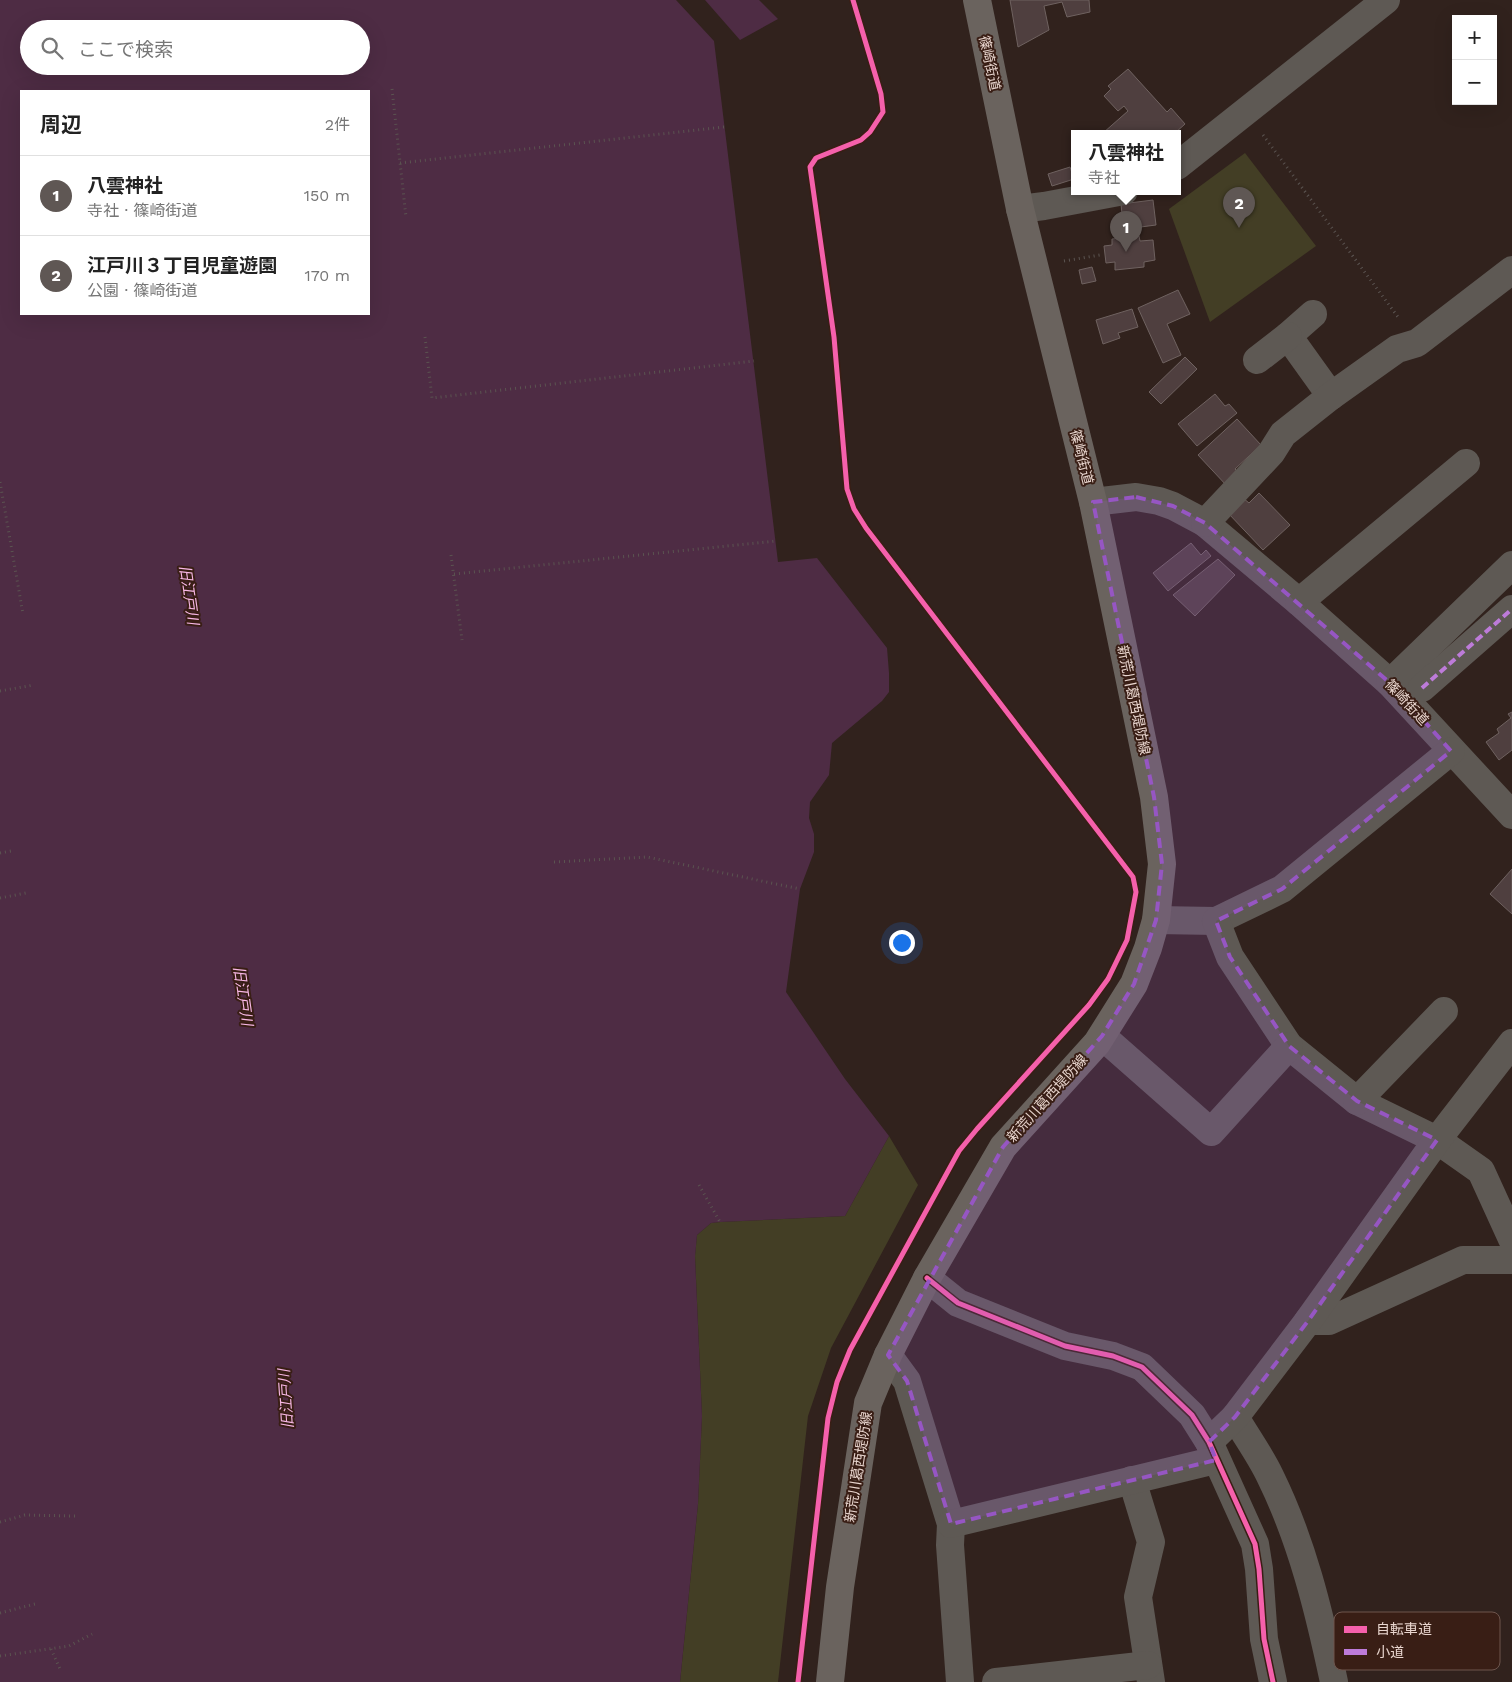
<!DOCTYPE html>
<html lang="ja">
<head>
<meta charset="utf-8">
<style>
  body { margin:0; font-family:"Work Sans","Noto Sans JP",sans-serif; background:#f6f6f6; color:#222 }
  .controls { position:absolute; right:15px; top:15px; display:grid; overflow:hidden; border-radius:0px; box-shadow:0 5px 20px #0002 }
  .controls button { width:45px; height:45px; display:grid; place-items:center; padding:0; border:0; border-bottom:1px solid #e0e0e0; background:#fff; color:#222; font:25px sans-serif }
  .you { position:absolute; left:901px; top:942px; width:18px; height:18px; margin:-12px; border:4px solid #fff; border-radius:50%; background:#1a73e8; box-shadow:0 0 0 8px #1a73e833 }
  .badge { display:grid; place-items:center; width:32px; height:32px; border-radius:50%; background:#5f5754; color:#fff; font-size:16px; font-weight:700 }
  .pin { position:absolute; translate:-50% -41px; filter:drop-shadow(0 1px 2px #0008) }
  .pin::after { content:''; position:absolute; top:26px; width:18px; height:15px; background:inherit; clip-path:polygon(0 0,100% 0,50% 100%) }
  .popup { position:absolute; left:1071px; top:130px; width:110px; height:65px; box-sizing:border-box; display:grid; place-content:center; border-radius:0px; background:#fff; filter:drop-shadow(0 1px 4px #0005); font-size:16px; white-space:nowrap; color:#767676 }
  .popup b { font-size:19px; color:#222 }
  .popup::after { content:''; position:absolute; left:50%; top:100%; margin-left:-10px; border:10px solid transparent; border-top-color:#fff }
  .list { margin:0; padding:0; list-style:none }
  h2 { display:flex; justify-content:space-between; align-items:center; height:65px; margin:0; padding:0 20px; font-size:21px }
  h2 small { font-size:16px; font-weight:400; color:#767676 }
  .list li { display:grid; grid-template-columns:32px 1fr auto; gap:15px; align-items:center; box-sizing:border-box; height:80px; padding:0 20px; border-top:1px solid #e0e0e0 }
  .list b { display:block; font-size:19px; white-space:nowrap }
  .list p { margin:0; font-size:16px; white-space:nowrap; color:#767676 }
  .list em { font-size:16px; font-style:normal; color:#767676 }
  .icon { flex:none; width:28px; height:28px; fill:none; stroke:currentColor; stroke-width:2; stroke-linecap:round; stroke-linejoin:round }
  .map { position:relative; flex:none; width:1512px; height:1682px; overflow:hidden }
  .search { position:absolute; background:#fff; box-shadow:0 5px 20px #0002; left:20px; top:20px; width:350px; height:55px; display:flex; align-items:center; gap:12px; box-sizing:border-box; padding:0 18px; border-radius:28px; color:#767676; font-size:19px }
  .panel { position:absolute; background:#fff; box-shadow:0 5px 20px #0002; left:20px; top:90px; width:350px; height:225px; border-radius:0px }
  .map>svg:first-child { display:block }
  .green { fill:#433e25 }
  .water { fill:#4e2c44; fill-rule:evenodd }
  .building { fill:#4f3f3f; stroke:#6f6260 }
  .lines { fill:none; stroke-linecap:round; stroke-linejoin:round }
  .path { stroke:#5b5451; stroke-width:3; stroke-dasharray:1 4; stroke-linecap:butt }
  .minor { stroke:#5e5954; stroke-width:28 }
  .major { stroke:#6a635e; stroke-width:28 }
  .quiet { stroke:#bd7bd9; stroke-width:4; stroke-dasharray:8 4; stroke-linecap:butt }
  .cycleway-casing { stroke:#391e15; stroke-width:8 }
  .cycleway { stroke:#f560ab; stroke-width:5 }
  .marked { fill:#9656c3; fill-opacity:0.2; stroke:#9656c3; stroke-width:4; stroke-dasharray:10 6; stroke-linejoin:round }
  .labels { text-anchor:middle; dominant-baseline:central; stroke-width:4; stroke-linejoin:round; paint-order:stroke }
  .street-label { font-size:14px; fill:#e9d6cf; stroke:#391e15 }
  .water-label { font-size:15px; font-style:italic; fill:#f7b7e5; stroke:#391e15 }
  .key { fill:#391e15; stroke:#6e554d; stroke-width:1 }
  .key-label { font-size:14px; fill:#e9d6cf }
</style>
</head>
<body>
<div class="map">
<svg width="1512" height="1682" viewBox="0 0 1512 1682">
  <rect width="100%" height="100%" fill="#31221d"/>
  <!-- green -->
  <g class="green">
    <polygon points="1245,153 1316,246 1210,322 1169,209"/>
    <polygon points="889,1136 918,1185 831,1348 808,1416 778,1682 680,1682 698,1504 702,1416 695,1256 697,1235 711,1223 720,1222 845,1216"/>
  </g>
  <!-- water -->
  <g class="water">
    <path d="M0 0H676L714 41 778 562 817 558 887 648 889 673V692L882 701 832 743 829 775 810 802 809 818 814 834V852L800 889 786 992 845 1079 889 1136 845 1216 720 1222 711 1223 697 1235 695 1257 702 1416 698 1504 680 1682H0ZM29 29H361V66H29ZM21 91H369V314H21Z"/>
    <polygon points="705,0 759,0 778,19 740,40"/>
  </g>
  <!-- building -->
  <g class="building">
    <polygon points="1010,0 1089,0 1090,12 1067,17 1062,2 1044,6 1049,30 1018,47"/>
    <polygon points="1128,69 1167,112 1171,108 1185,124 1175,133 1103,133 1128,111 1124,106 1118,111 1104,96 1111,89 1108,86"/>
    <polygon points="1070,167 1074,179 1052,186 1048,174"/>
    <polygon points="1153,200 1156,225 1125,229 1124,225 1118,225 1116,215 1122,214 1121,204"/>
    <polygon points="1139,236 1140,241 1153,240 1155,260 1144,262 1144,267 1115,270 1115,262 1106,263 1104,246 1112,245 1112,239"/>
    <polygon points="1092,267 1096,281 1082,284 1079,270"/>
    <polygon points="1178,290 1190,314 1167,324 1181,355 1163,363 1138,308"/>
    <polygon points="1132,309 1138,327 1118,333 1120,338 1103,344 1096,320"/>
    <polygon points="1185,357 1197,369 1161,404 1149,392"/>
    <polygon points="1215,394 1225,406 1229,404 1237,413 1197,446 1178,424"/>
    <polygon points="1237,419 1261,445 1235,469 1240,474 1227,486 1198,455"/>
    <polygon points="1259,493 1290,525 1263,550 1228,513 1243,498 1249,503"/>
    <polygon points="1191,543 1201,555 1206,550 1211,556 1168,591 1153,573"/>
    <polygon points="1218,559 1235,575 1195,616 1173,595"/>
    <polygon points="1512,712 1512,750 1499,760 1486,742 1499,733 1497,729 1511,718 1508,714"/>
    <polygon points="1512,869 1512,914 1490,894"/>
  </g>
  <g class="lines">
    <!-- path -->
    <g class="path">
      <polyline points="853,0 881,94 883,112 870,132 861,140 816,158 810,167 834,337 847,489 854,509 866,528 1130,874"/>
      <polyline points="392,89 406,217"/>
      <polyline points="1263,135 1398,317"/>
      <polyline points="400,163 724,127"/>
      <polyline points="1064,261 1100,255"/>
      <polyline points="425,337 432,398 754,361"/>
      <polyline points="0,482 23,614"/>
      <polyline points="451,555 462,640"/>
      <polyline points="454,574 776,541"/>
      <polyline points="0,691 34,685"/>
      <polyline points="0,853 11,851"/>
      <polyline points="554,862 647,857 800,889"/>
      <polyline points="0,898 26,893"/>
      <polyline points="699,1185 720,1222"/>
      <polyline points="0,1522 25,1515 75,1516"/>
      <polyline points="812,1551 828,1418 837,1382 850,1350 928,1207 959,1151 975,1131"/>
      <polyline points="0,1613 35,1604"/>
      <polyline points="51,1649 60,1669"/>
      <polyline points="0,1656 69,1646 92,1634"/>
    </g>
    <!-- minor -->
    <g class="minor">
      <polyline points="1177,166 1386,0"/>
      <polyline points="1020,209 1044,206 1124,191"/>
      <polyline points="1313,314 1288,336 1331,396"/>
      <polyline points="1257,360 1288,336"/>
      <polyline points="1093,502 1136,497 1159,501 1173,506 1205,523 1299,602 1390,683 1512,815"/>
      <polyline points="1205,523 1271,453 1283,434 1331,396 1397,349 1417,343 1512,270"/>
      <polyline points="1299,602 1466,463"/>
      <polyline points="1390,683 1512,565"/>
      <polyline points="1422,688 1512,609"/>
      <polyline points="1156,920 1216,921 1282,889 1451,751"/>
      <polyline points="1216,921 1230,957 1289,1046 1357,1101 1437,1140 1481,1171 1512,1239"/>
      <polyline points="1102,1036 1211,1132 1289,1046"/>
      <polyline points="1357,1101 1444,1011"/>
      <polyline points="927,1278 958,1303 1065,1346 1113,1356 1142,1367 1192,1415 1209,1442 1255,1544 1259,1569 1264,1639 1273,1682"/>
      <polyline points="1308,1321 1329,1321 1463,1260 1512,1260"/>
      <polyline points="888,1355 907,1381 951,1524 950,1545 960,1682"/>
      <path d="M1235 1417C1246 1436 1260 1455 1270 1476 1302 1541 1319 1611 1334 1682"/>
      <polyline points="1209,1442 1235,1417 1308,1321 1437,1140 1512,1043"/>
      <polyline points="1132,1480 1151,1542 1138,1597 1151,1682"/>
      <polyline points="951,1524 1216,1460"/>
      <polyline points="996,1682 1148,1665"/>
    </g>
    <!-- major -->
    <polyline class="major" points="830,1682 840,1587 868,1403 888,1355 927,1278 1003,1147 1097,1043 1134,984 1148,948 1156,920 1162,864 1154,797 1093,502 1020,209 977,0"/>
    <!-- quiet -->
    <polyline class="quiet" points="1422,688 1512,609"/>
    <!-- cycleway casing -->
    <g class="cycleway-casing">
      <g id="cycleway">
        <polyline points="927,1278 958,1303 1065,1346 1113,1356 1142,1367 1192,1415 1209,1442 1255,1544 1259,1569 1264,1639 1273,1682"/>
        <polyline points="798,1682 828,1418 837,1382 850,1350 959,1151 977,1129 1089,1005 1108,979 1127,940 1136,892 1133,877 866,528 854,509 847,489 834,337 810,167 816,158 861,140 870,132 883,112 881,94 853,0"/>
      </g>
    </g>
    <!-- cycleway -->
    <use href="#cycleway" class="cycleway"/>
  </g>
  <!-- marked area -->
  <path class="marked" d="M1136 497 1173 506 1205 523 1390 683 1451 751 1282 889 1216 921 1230 957 1289 1046 1357 1101 1437 1140 1308 1321 1235 1417 1209 1442 1216 1460 951 1524 907 1381 888 1355 1003 1147 1102 1036 1134 984 1156 920 1162 864 1154 797 1093 502Z"/>
  <g class="labels">
    <!-- street labels -->
    <g class="street-label">
      <text transform="translate(990 63) rotate(78)">篠崎街道</text>
      <text transform="translate(1082 457) rotate(76)">篠崎街道</text>
      <text transform="translate(1134 700) rotate(78)">新荒川葛西堤防線</text>
      <text transform="translate(1407 702) rotate(47)">篠崎街道</text>
      <text transform="translate(1047 1098) rotate(-48)">新荒川葛西堤防線</text>
      <text transform="translate(858 1467) rotate(-81)">新荒川葛西堤防線</text>
    </g>
    <!-- water labels -->
    <g class="water-label">
      <text transform="translate(189 595) rotate(82)">旧江戸川</text>
      <text transform="translate(243 996) rotate(82)">旧江戸川</text>
      <text transform="translate(286 1399) rotate(-94)">旧江戸川</text>
    </g>
  </g>
  <!-- legend -->
  <rect x="1334" y="1612" width="166" height="58" rx="8" class="key"/>
  <rect x="1344" y="1626" width="23" height="7" fill="#f560ab"/>
  <rect x="1344" y="1649" width="23" height="6" fill="#bd7bd9"/>
  <g class="key-label">
    <text x="1376" y="1634">自転車道</text>
    <text x="1376" y="1657">小道</text>
  </g>
</svg>
<div class="controls">
<button>+</button>
<button>−</button>
</div>
<div class="you"></div>
<div class="pin badge" style="left:1126px;top:252px">1</div>
<div class="popup"><b>八雲神社</b>寺社</div>
<div class="pin badge" style="left:1239px;top:228px">2</div>
<div class="search"><svg class="icon" aria-label="search" viewBox="0 0 24 24"><circle cx="10" cy="10" r="6"/><path d="M15 15l6 6"/></svg>ここで検索</div>
<section class="panel">
<h2>周辺<small>2件</small></h2>
<ul class="list">
<li><span class="badge">1</span><div><b>八雲神社</b><p>寺社 · 篠崎街道</p></div><em>150 m</em></li>
<li><span class="badge">2</span><div><b>江戸川３丁目児童遊園</b><p>公園 · 篠崎街道</p></div><em>170 m</em></li>
</ul>
</section>
</div>
</body>
</html>
